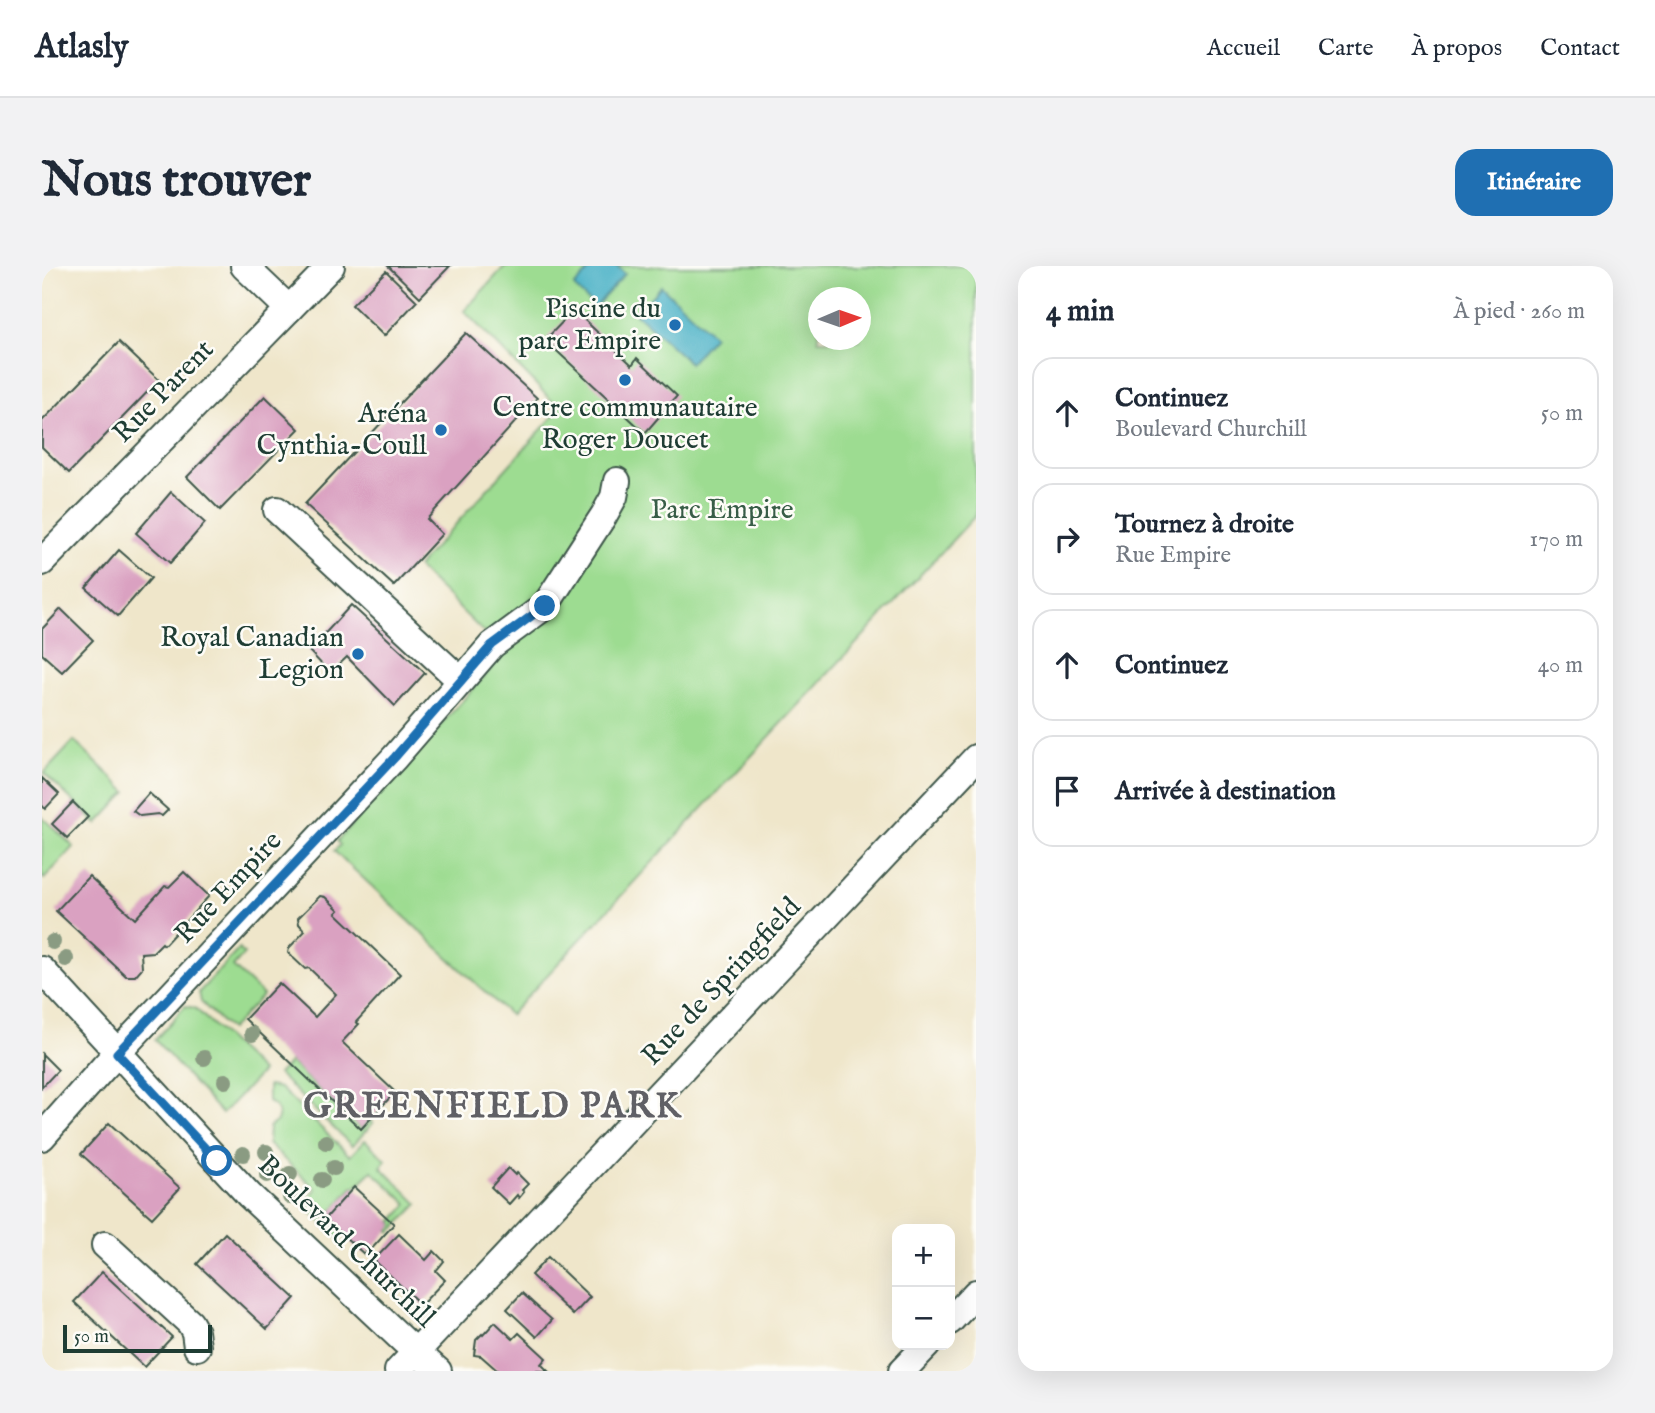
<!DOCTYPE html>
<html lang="fr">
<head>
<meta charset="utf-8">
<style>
  body { margin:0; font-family:"IM FELL English",serif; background:#f2f2f3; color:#1f2937 }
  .controls { position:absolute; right:21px; bottom:21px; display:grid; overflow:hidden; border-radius:14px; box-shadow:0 7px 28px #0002 }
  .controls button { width:63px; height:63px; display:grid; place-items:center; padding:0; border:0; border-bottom:2px solid #e0e1e3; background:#fff; color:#1f2937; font:35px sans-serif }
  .compass { position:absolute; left:766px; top:21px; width:63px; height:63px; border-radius:50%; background:#fff; box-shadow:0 7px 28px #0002; rotate:88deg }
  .scale { position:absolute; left:21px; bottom:18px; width:149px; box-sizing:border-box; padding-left:7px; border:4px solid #1f3d34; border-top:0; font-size:19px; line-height:24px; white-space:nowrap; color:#1f3d34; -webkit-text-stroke:5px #fdfcf7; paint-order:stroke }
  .stop { position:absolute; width:21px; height:21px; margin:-16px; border:5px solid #1f6fb2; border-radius:50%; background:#fff }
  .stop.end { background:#1f6fb2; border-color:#fff; box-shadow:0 2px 7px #0008 }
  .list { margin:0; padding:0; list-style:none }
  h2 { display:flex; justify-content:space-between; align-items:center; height:91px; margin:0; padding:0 28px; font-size:30px }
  h2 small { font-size:23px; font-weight:400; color:#747a83 }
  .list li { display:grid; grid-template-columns:46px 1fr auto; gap:21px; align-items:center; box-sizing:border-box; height:112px; margin:0 14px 14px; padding:0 14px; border:2px solid #e0e1e3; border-radius:21px }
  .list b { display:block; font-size:26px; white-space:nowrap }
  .list p { margin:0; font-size:23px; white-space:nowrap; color:#747a83 }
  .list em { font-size:23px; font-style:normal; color:#747a83 }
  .icon { flex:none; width:38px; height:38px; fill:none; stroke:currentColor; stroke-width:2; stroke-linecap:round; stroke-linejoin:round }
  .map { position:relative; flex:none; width:934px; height:1105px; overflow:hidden; border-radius:21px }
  header { display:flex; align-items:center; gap:42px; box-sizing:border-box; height:98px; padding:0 35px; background:#fff; border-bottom:2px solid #e0e1e3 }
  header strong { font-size:33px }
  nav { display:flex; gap:38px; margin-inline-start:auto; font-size:24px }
  .intro { display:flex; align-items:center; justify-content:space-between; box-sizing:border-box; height:168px; padding:0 42px }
  h1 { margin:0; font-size:49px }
  .button { padding:18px 32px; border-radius:21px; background:#1f6fb2; color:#fff; font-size:24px; font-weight:700 }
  main { display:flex; gap:42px; padding:0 42px }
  aside { flex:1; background:#fff; border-radius:21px; box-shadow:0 7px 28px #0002 }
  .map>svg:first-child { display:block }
  .green { fill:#9ddc91; stroke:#5e8c62; stroke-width:2; fill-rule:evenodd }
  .water { fill:#47b0c6; stroke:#33767d; stroke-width:2 }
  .building { fill:#daa1c1 }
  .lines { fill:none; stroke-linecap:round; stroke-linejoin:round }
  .minor-casing { stroke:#3e564a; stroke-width:30 }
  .minor { stroke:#fff; stroke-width:26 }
  .tree { fill:#8a9b82 }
  .route { stroke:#1f6fb2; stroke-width:9 }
  .poi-dot { fill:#1f6fb2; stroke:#fdfcf7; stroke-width:2.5 }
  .labels { text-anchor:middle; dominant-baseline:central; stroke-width:5; stroke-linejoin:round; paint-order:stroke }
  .poi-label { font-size:28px; fill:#1f3d34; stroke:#fdfcf7; text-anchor:end }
  .street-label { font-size:28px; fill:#1f3d34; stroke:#fdfcf7 }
  .park-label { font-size:28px; fill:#385d47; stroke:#fdfcf7 }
  .district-label { font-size:35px; font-weight:bold; letter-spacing:2px; fill:#606065; stroke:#fdfcf7 }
</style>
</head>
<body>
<header>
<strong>Atlasly</strong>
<nav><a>Accueil</a><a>Carte</a><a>À propos</a><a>Contact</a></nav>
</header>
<div class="intro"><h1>Nous trouver</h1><a class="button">Itinéraire</a></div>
<main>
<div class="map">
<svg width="934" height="1105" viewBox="0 0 934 1105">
  <rect width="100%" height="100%" fill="#fdfcf7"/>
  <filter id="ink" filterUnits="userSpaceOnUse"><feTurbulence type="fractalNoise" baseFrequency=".0143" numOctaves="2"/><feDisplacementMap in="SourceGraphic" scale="14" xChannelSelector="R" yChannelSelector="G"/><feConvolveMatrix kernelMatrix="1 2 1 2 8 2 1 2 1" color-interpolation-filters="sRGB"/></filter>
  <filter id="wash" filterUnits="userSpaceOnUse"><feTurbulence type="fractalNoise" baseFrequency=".00686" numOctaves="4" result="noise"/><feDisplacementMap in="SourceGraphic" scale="28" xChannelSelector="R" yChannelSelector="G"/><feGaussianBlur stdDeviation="1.57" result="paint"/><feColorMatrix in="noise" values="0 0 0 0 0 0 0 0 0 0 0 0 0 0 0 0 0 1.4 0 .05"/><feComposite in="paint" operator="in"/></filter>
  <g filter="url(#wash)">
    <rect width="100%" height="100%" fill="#efe6ca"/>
    <!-- green -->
    <g class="green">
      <path d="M463 0H934V249L468 749 292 585 298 579 295 575 463 387 375 301 518 143 422 45ZM776 32H818V74H776Z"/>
      <polygon points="32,475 85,526 55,558 2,507"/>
      <polygon points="0,551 32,581 2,613 0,611"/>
      <polygon points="197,683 202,688 191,701 221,729 188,764 159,736 157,726"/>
      <polygon points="143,740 153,742 220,806 180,848 113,774"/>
      <polygon points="248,796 319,863 328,854 331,857 310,880 236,808"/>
      <path d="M226 820 238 822 308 890 323 874 344 894 339 901 376 938 349 966 346 964 352 958 350 956 366 938 330 905 313 922 311 921 283 953 300 968 297 972 261 939 274 923 226 878 227 861 234 856C240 848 234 840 226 836Z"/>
    </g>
    <!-- water -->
    <g class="water">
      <polygon points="551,0 575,0 583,8 553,41 532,21"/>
      <polygon points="619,20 672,70 648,97 594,48"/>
    </g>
    <g id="blocks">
      <!-- building -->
      <g class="building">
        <polygon points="346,0 408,0 378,31"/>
        <polygon points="344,5 375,35 342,70 310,39"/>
        <polygon points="532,44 590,99 595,92 635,130 603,167 503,74"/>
        <polygon points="424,67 495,132 385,253 400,268 352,320 263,238"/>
        <polygon points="77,76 117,114 27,207 0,181 0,155"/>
        <polygon points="223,130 257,163 178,244 145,211"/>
        <polygon points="129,226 163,257 128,297 94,267"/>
        <polygon points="77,284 109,312 76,350 44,322"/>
        <polygon points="309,339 383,407 353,440 305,391 288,407 267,385"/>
        <polygon points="19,343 51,374 20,406 0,388 0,363"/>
        <polygon points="0,512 17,528 3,543 0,539"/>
        <polygon points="107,527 126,544 120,550 116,548 98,550 91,545"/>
        <polygon points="31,536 46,551 25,572 10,558"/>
        <polygon points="142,606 167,630 122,679 120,677 111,686 99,687 100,702 93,710 84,710 14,645 47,610 93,653 123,620 127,621"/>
        <polygon points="278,630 283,631 297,644 294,647 358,708 314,756 317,758 300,776 353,826 319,863 203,753 237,717 273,751 294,728 267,702 263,703 246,687 247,682 263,665 257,658 256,652"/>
        <polygon points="0,788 16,804 0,821"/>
        <polygon points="67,857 138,922 110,952 39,888"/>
        <polygon points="466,902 473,909 475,907 486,918 480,924 482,926 477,932 475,929 467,938 449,921"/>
        <polygon points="312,921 352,958 327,986 325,985 322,988 283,953"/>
        <polygon points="183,967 253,1032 225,1063 155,998"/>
        <polygon points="357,968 384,994 392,985 402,995 394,1005 403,1014 379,1039 332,994"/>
        <polygon points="506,991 548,1031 531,1049 489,1009"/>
        <polygon points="60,1006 130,1071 102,1101 32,1036"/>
        <polygon points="480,1027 510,1054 495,1071 465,1043"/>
        <polygon points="453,1056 471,1073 477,1067 504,1092 499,1098 506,1105 456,1105 439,1090 432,1089 434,1074 440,1068 441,1069"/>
      </g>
    </g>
  </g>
  <g filter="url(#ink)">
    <use href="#blocks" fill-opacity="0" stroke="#3e564a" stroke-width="2"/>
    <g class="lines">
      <!-- minor casing -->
      <g class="minor-casing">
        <g id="minor">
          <polyline points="202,0 247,43"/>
          <polyline points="235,244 418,414"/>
          <polyline points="0,296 289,0"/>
          <polyline points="0,704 207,929 362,1075 396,1105"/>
          <polyline points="0,871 62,801 353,491 450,379 503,340 562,249 572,231 575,215"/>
          <polyline points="63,979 148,1057 153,1066 155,1081"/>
          <polyline points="908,1055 934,1027"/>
          <polyline points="356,1105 934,492"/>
          <polyline points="860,1105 885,1079"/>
        </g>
      </g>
      <!-- minor -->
      <use href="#minor" class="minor"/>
    </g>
    <!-- trees -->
    <g class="tree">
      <circle cx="11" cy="676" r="8"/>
      <circle cx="24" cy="693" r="8"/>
      <circle cx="210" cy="768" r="8"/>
      <circle cx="162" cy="792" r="8"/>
      <circle cx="183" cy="815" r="8"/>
      <circle cx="284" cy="876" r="8"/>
      <circle cx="224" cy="886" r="8"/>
      <circle cx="201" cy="888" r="8"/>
      <circle cx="292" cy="902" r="8"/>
      <circle cx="248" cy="908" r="8"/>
      <circle cx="225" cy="909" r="8"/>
      <circle cx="280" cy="914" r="8"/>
      <circle cx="248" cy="931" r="8"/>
    </g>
  </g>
  <g class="lines" filter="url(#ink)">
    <!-- route -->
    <polyline class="route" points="175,895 75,787 353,491 450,379 503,340"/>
  </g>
  <!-- markers -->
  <g class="poi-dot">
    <circle cx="633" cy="59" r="7"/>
    <circle cx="583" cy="114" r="7"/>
    <circle cx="399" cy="164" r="7"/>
    <circle cx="316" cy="388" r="7"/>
  </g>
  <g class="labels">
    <!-- poi labels -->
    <g class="poi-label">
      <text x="619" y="43">Piscine du<tspan x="619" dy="32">parc Empire</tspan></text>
      <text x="583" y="142" text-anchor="middle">Centre communautaire<tspan x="583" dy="32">Roger Doucet</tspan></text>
      <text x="385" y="148">Aréna<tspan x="385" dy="32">Cynthia-Coull</tspan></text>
      <text x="302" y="372">Royal Canadian<tspan x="302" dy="32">Legion</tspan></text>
    </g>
    <!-- street labels -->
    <g class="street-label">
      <text transform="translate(122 126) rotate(-46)">Rue Parent</text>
      <text transform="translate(187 622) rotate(-47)">Rue Empire</text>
      <text transform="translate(680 716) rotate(-47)">Rue de Springfield</text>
      <text transform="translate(304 976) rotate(44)">Boulevard Churchill</text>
    </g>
    <!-- park labels -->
    <g class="park-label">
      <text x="680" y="244">Parc Empire</text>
    </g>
    <!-- district labels -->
    <g class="district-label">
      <text x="451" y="841">GREENFIELD PARK</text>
    </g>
  </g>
</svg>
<div class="controls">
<button>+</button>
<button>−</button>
</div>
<svg class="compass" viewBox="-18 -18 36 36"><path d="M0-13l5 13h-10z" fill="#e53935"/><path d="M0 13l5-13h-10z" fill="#747a83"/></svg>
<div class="scale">50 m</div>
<div class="stop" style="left:175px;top:895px"></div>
<div class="stop end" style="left:503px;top:340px"></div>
</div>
<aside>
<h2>4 min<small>À pied · 260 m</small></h2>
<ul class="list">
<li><svg class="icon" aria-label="ahead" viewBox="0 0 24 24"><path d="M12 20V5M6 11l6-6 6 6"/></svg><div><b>Continuez</b><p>Boulevard Churchill</p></div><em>50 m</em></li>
<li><svg class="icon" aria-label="right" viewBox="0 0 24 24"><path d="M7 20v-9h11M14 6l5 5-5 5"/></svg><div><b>Tournez à droite</b><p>Rue Empire</p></div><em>170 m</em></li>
<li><svg class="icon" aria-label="ahead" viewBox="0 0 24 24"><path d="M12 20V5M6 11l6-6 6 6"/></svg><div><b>Continuez</b></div><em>40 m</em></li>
<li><svg class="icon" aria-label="arrive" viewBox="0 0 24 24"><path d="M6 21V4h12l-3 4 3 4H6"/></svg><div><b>Arrivée à destination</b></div></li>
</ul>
</aside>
</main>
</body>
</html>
